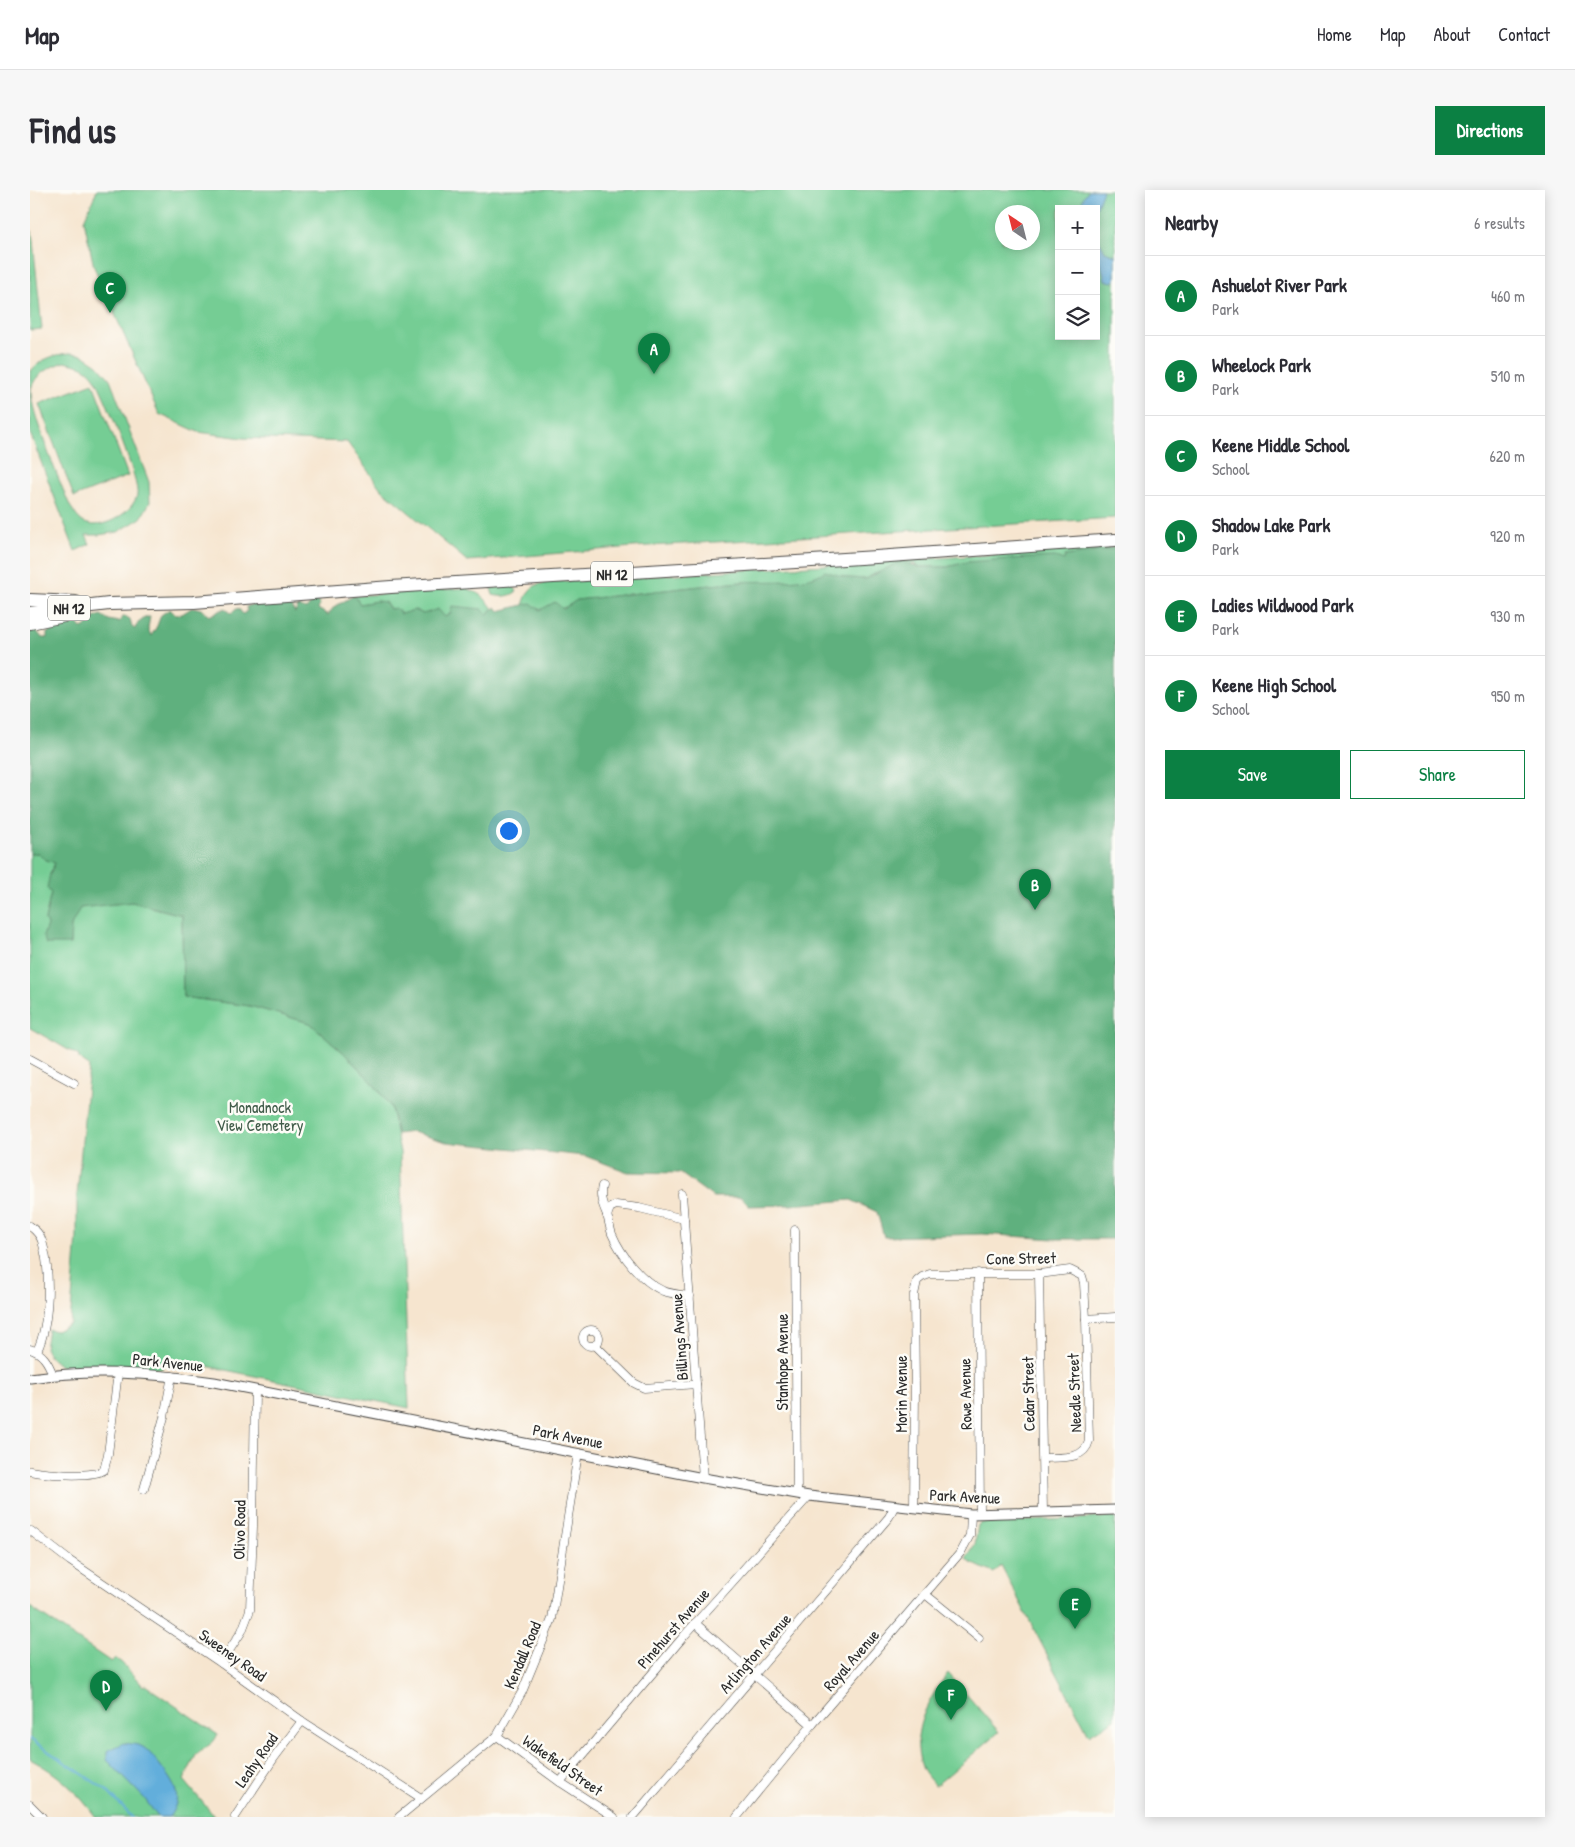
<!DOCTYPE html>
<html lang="en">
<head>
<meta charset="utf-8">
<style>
  body { margin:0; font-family:"Patrick Hand",sans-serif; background:#f7f7f7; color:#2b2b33 }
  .controls { position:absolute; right:15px; top:15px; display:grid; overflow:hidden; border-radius:0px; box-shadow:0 2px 12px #0003 }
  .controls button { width:45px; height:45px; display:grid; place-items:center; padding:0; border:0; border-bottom:1px solid #e1e1e2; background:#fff; color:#2b2b33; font:25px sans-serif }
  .compass { position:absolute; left:965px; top:15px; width:45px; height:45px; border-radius:50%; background:#fff; box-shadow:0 2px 12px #0003; rotate:325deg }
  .you { position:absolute; left:478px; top:640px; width:18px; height:18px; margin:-12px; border:4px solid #fff; border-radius:50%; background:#1a73e8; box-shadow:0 0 0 8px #1a73e833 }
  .badge { display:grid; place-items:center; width:32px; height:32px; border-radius:50%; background:#0b8043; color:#fff; font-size:16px; font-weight:700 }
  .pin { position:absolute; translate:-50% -41px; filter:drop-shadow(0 1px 2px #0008) }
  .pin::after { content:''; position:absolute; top:26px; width:18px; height:15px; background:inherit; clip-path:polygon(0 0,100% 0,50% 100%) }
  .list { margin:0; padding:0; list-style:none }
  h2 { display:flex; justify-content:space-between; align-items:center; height:65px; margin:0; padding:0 20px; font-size:21px }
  h2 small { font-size:16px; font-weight:400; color:#7c7c81 }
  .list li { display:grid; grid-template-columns:32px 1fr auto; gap:15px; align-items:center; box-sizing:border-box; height:80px; padding:0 20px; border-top:1px solid #e1e1e2 }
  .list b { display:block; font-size:19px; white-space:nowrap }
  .list p { margin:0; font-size:16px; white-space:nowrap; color:#7c7c81 }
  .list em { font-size:16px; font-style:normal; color:#7c7c81 }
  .actions { display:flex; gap:10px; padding:15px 20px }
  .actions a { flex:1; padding:11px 0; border:1px solid #0b8043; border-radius:0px; text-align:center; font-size:18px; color:#0b8043 }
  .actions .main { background:#0b8043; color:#fff }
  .icon { flex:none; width:28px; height:28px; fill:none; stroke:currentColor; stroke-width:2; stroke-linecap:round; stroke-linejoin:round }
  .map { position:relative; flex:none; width:1085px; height:1627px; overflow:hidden; border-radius:0px }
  header { display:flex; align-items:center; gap:30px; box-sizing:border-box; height:70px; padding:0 25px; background:#fff; border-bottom:1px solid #e1e1e2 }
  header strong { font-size:24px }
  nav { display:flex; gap:28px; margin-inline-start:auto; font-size:18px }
  .intro { display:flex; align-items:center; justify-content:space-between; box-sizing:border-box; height:120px; padding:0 30px }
  h1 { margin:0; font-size:35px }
  .button { padding:12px 22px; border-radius:0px; background:#0b8043; color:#fff; font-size:18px; font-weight:700 }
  main { display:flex; gap:30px; padding:0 30px }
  aside { flex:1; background:#fff; border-radius:0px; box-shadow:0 2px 12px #0003 }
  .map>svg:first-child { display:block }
  .green { fill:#74cd94; stroke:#507c60; fill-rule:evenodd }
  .forest { fill:#5fb07e; stroke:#456e54 }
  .water { fill:#62aedb; stroke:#466c83 }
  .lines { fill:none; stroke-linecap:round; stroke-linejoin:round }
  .stream { stroke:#62aedb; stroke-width:2 }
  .minor-casing { stroke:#494744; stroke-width:9 }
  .tertiary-casing { stroke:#494744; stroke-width:11 }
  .trunk-casing { stroke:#494744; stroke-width:14 }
  .minor { stroke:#fff; stroke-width:8 }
  .tertiary { stroke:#fff; stroke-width:9 }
  .trunk { stroke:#fff; stroke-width:12 }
  .labels { text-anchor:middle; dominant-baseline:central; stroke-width:5; stroke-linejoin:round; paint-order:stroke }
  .shield { fill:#fdfcf7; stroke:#6a6a68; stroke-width:1 }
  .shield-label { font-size:15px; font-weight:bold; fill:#2b2b2b }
  .park-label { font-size:16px; fill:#415c4a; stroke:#fdfcf7 }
  .street-label { font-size:16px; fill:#2b2b2b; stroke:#fdfcf7 }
</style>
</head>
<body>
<header>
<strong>Map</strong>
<nav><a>Home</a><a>Map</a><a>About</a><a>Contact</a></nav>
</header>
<div class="intro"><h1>Find us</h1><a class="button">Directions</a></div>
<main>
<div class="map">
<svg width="1085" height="1627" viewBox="0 0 1085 1627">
  <rect width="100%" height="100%" fill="#fdfcf7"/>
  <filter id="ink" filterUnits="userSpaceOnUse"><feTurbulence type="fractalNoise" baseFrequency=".02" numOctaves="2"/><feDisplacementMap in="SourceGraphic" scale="10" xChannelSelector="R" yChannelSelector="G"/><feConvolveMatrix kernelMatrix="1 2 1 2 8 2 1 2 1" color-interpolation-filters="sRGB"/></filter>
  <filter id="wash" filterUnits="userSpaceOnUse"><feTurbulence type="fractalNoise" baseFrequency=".0096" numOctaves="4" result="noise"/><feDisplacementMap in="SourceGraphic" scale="20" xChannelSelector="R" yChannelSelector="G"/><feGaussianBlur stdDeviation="1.12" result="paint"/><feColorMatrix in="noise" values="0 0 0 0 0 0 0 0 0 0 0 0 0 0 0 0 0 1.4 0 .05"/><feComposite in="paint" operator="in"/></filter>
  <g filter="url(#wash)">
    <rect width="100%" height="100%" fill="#f6e5cf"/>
    <!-- green -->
    <g class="green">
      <path d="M67 0H1085V328L603 357 437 371 351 299 317 252 213 248 168 242 129 224 64 77 54 30ZM1029 19H1066V146H1029ZM972 22H1002V52H972Z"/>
      <polygon points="0,41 2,41 12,139 0,140"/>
      <path d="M41 163 53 165 68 175 80 189 119 292 120 312 111 328 88 342 68 345H56L60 354 45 361 0 243V182C10 169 25 164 41 163ZM34 172C41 174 51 175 56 179 61 182 66 189 68 194 76 209 110 292 107 305 103 322 75 339 58 334 49 332 45 323 40 316 30 292 0 222 1 200 4 184 20 177 34 172Z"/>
      <polygon points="63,193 98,286 44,307 9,214"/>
      <path d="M1085 357V359L1036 366 1034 370 937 372 917 377H889L883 373 844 384 836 389 818 388 795 382C777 395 735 391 712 392 657 397 602 404 547 410 530 424 513 421 493 415 499 397 502 395 521 392Z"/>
      <path d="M483 396 487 401C481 407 470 407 463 405L461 398Z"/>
      <path d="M435 398C447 401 457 409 463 419L457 424H420L415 427 402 422 393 424 385 420 371 424 347 411 329 414 323 406Z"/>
      <polygon points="8,663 14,669 25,673 20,684 21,703 15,730 17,735 14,746 40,754 41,736 49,718 102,712 152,725 153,807 220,816 280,833 313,862 342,892 361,917 370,962 379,1218 176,1176 133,1174 132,1179 70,1176 36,1178 29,1175 19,1166 15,1158 18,1139 26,1141 40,1134 47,1047 47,1005 59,876 49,869 49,866 0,838 0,664"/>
      <polygon points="1085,1327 1085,1529 1059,1545 971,1376 964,1383 939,1372 936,1369 945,1354 948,1335 951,1333"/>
      <path d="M0 1417 81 1472 85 1468 92 1473 113 1496 115 1495 188 1545 183 1552 166 1565 154 1590 185 1627H66C46 1601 29 1584 0 1569Z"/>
      <path d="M918 1483 969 1542 905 1596C901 1590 894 1584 892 1577 879 1542 898 1510 918 1483Z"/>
    </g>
    <!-- forest -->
    <path class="forest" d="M1085 359V1049H1024L952 1044 854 1047 847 1022 821 1010 760 1015 719 1016 711 1007H683L650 983 598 982 555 966 416 952 382 942 367 944 361 917 342 892 313 862 280 833 220 816 153 807 152 725 102 712 50 718 41 736 40 754H16L13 746 17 735 15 730 21 703 17 698 20 684 25 673 14 669 8 663 0 664V442H2L3 436 12 448H17V443L26 437 47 432 52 438 59 435V430L71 425 79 430 89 432 94 426 100 429 102 437 105 439 107 434 116 427H120L118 438 121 446 127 436 131 425 140 419 146 425 152 424 163 417 171 419 179 426 195 418 201 423 208 418 213 424 217 421 216 417 229 411 237 414 256 412 261 415 265 423 268 416 276 419 285 409 290 415 288 419 298 425 304 417 323 406 327 409 330 414 347 411 355 412 360 419 366 418 371 424 385 420 393 424 408 419 415 427 420 424 422 416 452 419 457 424 466 417 469 421 501 413 510 420 525 412 533 419 547 410C602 404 657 397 712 392 734 390 777 395 795 381L818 388 836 389 871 371 889 377H917L937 372 978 369 1025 367 1034 370 1035 366Z"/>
    <!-- water -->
    <g class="water">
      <polygon points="1059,0 1073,0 1066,19 1050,19 1054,6"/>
      <polygon points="1066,44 1075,61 1085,65 1085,90 1082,92 1075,90 1071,74 1066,67"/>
      <path d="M94 1553C100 1554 108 1554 113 1557 119 1561 125 1569 130 1575 143 1593 155 1606 139 1627H128L114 1608 77 1570V1561Z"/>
    </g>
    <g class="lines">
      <!-- stream -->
      <polyline class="stream" points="0,1549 76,1600 102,1627"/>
    </g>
  </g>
  <g filter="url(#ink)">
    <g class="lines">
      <!-- minor casing -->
      <g class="minor-casing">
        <g id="minor">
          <polyline points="0,869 44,893"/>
          <path d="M572 996C569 1007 573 1015 577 1025 579 1032 580 1038 582 1044 591 1065 611 1091 633 1101 642 1104 651 1105 660 1106"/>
          <polyline points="652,1004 673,1288"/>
          <polyline points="577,1026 580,1018 586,1015 609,1018 654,1029"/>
          <path d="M0 1036C5 1040 10 1044 12 1051 21 1080 20 1134 7 1161"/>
          <polyline points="765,1040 767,1304"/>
          <polyline points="948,1083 950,1324"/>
          <polyline points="1009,1084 1013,1322"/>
          <polyline points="1056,1129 1085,1127"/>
          <circle cx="561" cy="1148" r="8"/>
          <polyline points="565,1155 604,1193 614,1198 666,1194"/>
          <path d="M0 1159C13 1163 18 1172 23 1185"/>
          <path d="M0 1281C14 1284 62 1288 74 1280L78 1264 88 1182"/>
          <polyline points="114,1299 134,1227 142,1186"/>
          <path d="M884 1318 885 1199 884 1105 887 1091 892 1087 900 1084H1009L1040 1080 1052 1086 1054 1093 1056 1129 1059 1251C1054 1271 1030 1267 1013 1268"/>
          <polyline points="1,1341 40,1371 191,1473 272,1531 391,1608"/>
          <polyline points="895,1404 949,1448"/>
          <polyline points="665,1433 782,1535"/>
          <polyline points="191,1473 212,1441 220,1420 223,1336 225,1200"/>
          <polyline points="467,1546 530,1592 584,1627"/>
          <polyline points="530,1592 654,1446 779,1306"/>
          <polyline points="0,1615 12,1627"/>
          <polyline points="205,1627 244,1568 272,1531"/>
          <polyline points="369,1627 467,1546 492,1502 522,1429 548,1263"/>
          <polyline points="603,1627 859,1327 865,1315"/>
          <polyline points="707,1627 782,1535 931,1362 940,1345 941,1324"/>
        </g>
      </g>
      <!-- tertiary casing -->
      <g class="tertiary-casing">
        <path id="tertiary" d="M0 1188C62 1179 122 1183 184 1192L673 1288 779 1306 941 1324 1085 1320"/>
      </g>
      <!-- trunk casing -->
      <g class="trunk-casing">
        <g id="trunk">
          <polyline points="0,410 46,412"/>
          <polyline points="0,423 79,414 164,412 361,397 846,367 1085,350"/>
          <polyline points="0,433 34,426"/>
        </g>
      </g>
      <!-- minor -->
      <use href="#minor" class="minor"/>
      <!-- tertiary -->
      <use href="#tertiary" class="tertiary"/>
      <!-- trunk -->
      <use href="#trunk" class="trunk"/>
    </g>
  </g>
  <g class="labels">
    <!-- shield labels -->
    <g class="shield">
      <rect x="561" y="371.5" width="42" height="25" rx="4"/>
      <rect x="18" y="405.5" width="42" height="25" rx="4"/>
    </g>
    <g class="shield-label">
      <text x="582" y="384">NH 12</text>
      <text x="39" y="418">NH 12</text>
    </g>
    <!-- park labels -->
    <g class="park-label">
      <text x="230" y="917">Monadnock<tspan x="230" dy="18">View Cemetery</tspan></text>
    </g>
    <!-- street labels -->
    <g class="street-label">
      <text transform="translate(991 1068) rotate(-1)">Cone Street</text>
      <text transform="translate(649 1147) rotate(-94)">Billings Avenue</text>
      <text transform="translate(138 1172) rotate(6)">Park Avenue</text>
      <text transform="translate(752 1172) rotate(-90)">Stanhope Avenue</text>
      <text transform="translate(1044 1203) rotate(-92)">Needle Street</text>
      <text transform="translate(871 1204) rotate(-90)">Morin Avenue</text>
      <text transform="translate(935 1204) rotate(-91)">Rowe Avenue</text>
      <text transform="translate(998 1204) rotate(-91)">Cedar Street</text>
      <text transform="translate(538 1246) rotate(11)">Park Avenue</text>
      <text transform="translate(935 1306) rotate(3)">Park Avenue</text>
      <text transform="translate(209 1340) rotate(-89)">Olivo Road</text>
      <text transform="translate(643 1438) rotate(-49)">Pinehurst Avenue</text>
      <text transform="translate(725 1463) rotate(-49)">Arlington Avenue</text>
      <text transform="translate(203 1465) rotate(35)">Sweeney Road</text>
      <text transform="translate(492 1465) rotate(-67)">Kendall Road</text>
      <text transform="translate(821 1470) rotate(-49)">Royal Avenue</text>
      <text transform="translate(226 1570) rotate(-55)">Leahy Road</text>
      <text transform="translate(533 1575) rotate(35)">Wakefield Street</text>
    </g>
  </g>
</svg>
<div class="controls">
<button>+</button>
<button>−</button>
<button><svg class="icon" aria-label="layers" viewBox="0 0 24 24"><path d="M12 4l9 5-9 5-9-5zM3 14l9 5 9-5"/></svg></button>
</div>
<svg class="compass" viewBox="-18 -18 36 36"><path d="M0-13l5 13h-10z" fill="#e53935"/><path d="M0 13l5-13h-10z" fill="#7c7c81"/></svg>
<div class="you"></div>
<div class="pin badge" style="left:624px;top:184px">A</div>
<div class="pin badge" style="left:1005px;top:720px">B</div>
<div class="pin badge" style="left:80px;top:123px">C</div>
<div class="pin badge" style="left:76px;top:1521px">D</div>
<div class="pin badge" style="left:1045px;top:1439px">E</div>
<div class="pin badge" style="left:921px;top:1530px">F</div>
</div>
<aside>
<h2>Nearby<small>6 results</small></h2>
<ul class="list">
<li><span class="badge">A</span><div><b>Ashuelot River Park</b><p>Park</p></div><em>460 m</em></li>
<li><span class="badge">B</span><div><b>Wheelock Park</b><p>Park</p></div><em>510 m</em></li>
<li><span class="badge">C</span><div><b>Keene Middle School</b><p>School</p></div><em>620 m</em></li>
<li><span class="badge">D</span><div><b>Shadow Lake Park</b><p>Park</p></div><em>920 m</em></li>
<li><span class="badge">E</span><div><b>Ladies Wildwood Park</b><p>Park</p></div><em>930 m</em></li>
<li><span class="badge">F</span><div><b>Keene High School</b><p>School</p></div><em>950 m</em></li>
</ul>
<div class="actions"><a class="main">Save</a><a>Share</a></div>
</aside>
</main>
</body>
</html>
